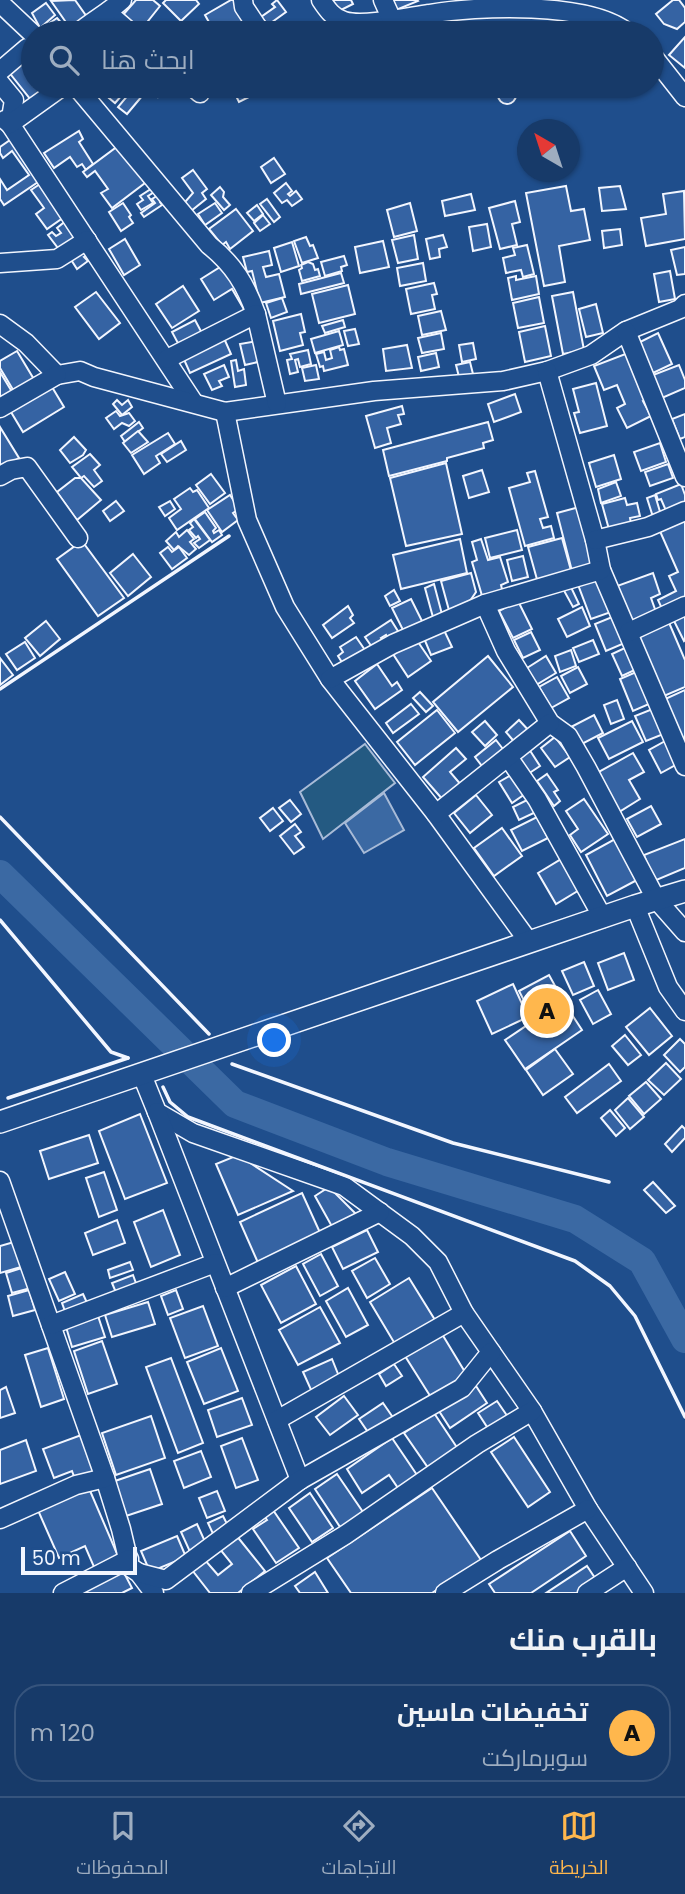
<!DOCTYPE html>
<html lang="ar">
<head>
<meta charset="utf-8">
<style>
  body { margin:0; font-family:Poppins,Cairo,sans-serif; background:#244571; color:#f1f3f6; direction:rtl }
  .compass { position:absolute; left:517px; top:119px; width:63px; height:63px; border-radius:50%; background:#173a69; box-shadow:0 2px 5px #0004; rotate:321deg }
  .scale { position:absolute; left:21px; bottom:18px; width:116px; box-sizing:border-box; padding-left:7px; border:4px solid #f2f6ff; border-top:0; font-size:19px; line-height:24px; white-space:nowrap; color:#f2f6ff; -webkit-text-stroke:5px #1f4e8c; paint-order:stroke }
  .you { position:absolute; left:275px; top:1041px; width:24px; height:24px; margin:-18px; border:5px solid #fff; border-radius:50%; background:#1a73e8; box-shadow:0 0 0 10px #1a73e833 }
  .badge { display:grid; place-items:center; width:46px; height:46px; border-radius:50%; background:#ffb74d; color:#111; font-size:23px; font-weight:700 }
  .pin { position:absolute; translate:-50% -50%; border:4px solid #fff; box-shadow:0 2px 7px #0006 }
  .list { margin:0; padding:0; list-style:none }
  h2 { display:flex; justify-content:space-between; align-items:center; height:91px; margin:0; padding:0 28px; font-size:30px }
  h2 small { font-size:23px; font-weight:400; color:#9eadc0 }
  .list li { display:grid; grid-template-columns:46px 1fr auto; gap:21px; align-items:center; box-sizing:border-box; height:98px; margin:0 14px 14px; padding:0 14px; border:2px solid #36547d; border-radius:28px }
  .list b { display:block; font-size:26px; white-space:nowrap }
  .list p { margin:0; font-size:23px; white-space:nowrap; color:#9eadc0 }
  .list em { font-size:23px; font-style:normal; color:#9eadc0 }
  .icon { flex:none; width:38px; height:38px; fill:none; stroke:currentColor; stroke-width:2; stroke-linecap:round; stroke-linejoin:round }
  .map { position:relative; flex:none; width:685px; height:1593px; overflow:hidden; direction:ltr }
  .search { position:absolute; background:#173a69; box-shadow:0 2px 5px #0004; left:21px; right:21px; top:21px; height:77px; display:flex; align-items:center; gap:18px; box-sizing:border-box; padding:0 24px; border-radius:38px; color:#9eadc0; font-size:26px }
  .sheet { height:203px; background:#173a69 }
  nav { display:flex; justify-content:space-around; align-items:center; box-sizing:border-box; height:98px; border-top:2px solid #36547d; background:#173a69; font-size:19px; color:#9eadc0 }
  nav a { display:grid; justify-items:center; gap:4px }
  nav .on { color:#ffb74d }
  .map>svg:first-child { display:block }
  .green { fill:#245a82; stroke:#a8bbd7; stroke-width:2 }
  .water { fill:#3b69a3; stroke:#a8bbd7; stroke-width:2 }
  .lines { fill:none; stroke-linecap:round; stroke-linejoin:round }
  .river { stroke:#3b69a3; stroke-width:28 }
  .building { fill:#3563a3; stroke:#f2f6ff; stroke-width:2 }
  .minor-casing { stroke:#f2f6ff; stroke-width:21 }
  .major-casing { stroke:#f2f6ff; stroke-width:24 }
  .minor { stroke:#1f4e8c; stroke-width:18 }
  .major { stroke:#1f4e8c; stroke-width:21 }
  .wall { stroke:#f2f6ff; stroke-width:3.5 }
</style>
</head>
<body>
<div class="map">
<svg width="685" height="1593" viewBox="0 0 685 1593">
  <rect width="100%" height="100%" fill="#1f4e8c"/>
  <!-- green -->
  <polygon class="green" points="365,744 395,783 323,839 300,792"/>
  <!-- water -->
  <polygon class="water" points="384,793 404,830 364,853 345,823"/>
  <g class="lines">
    <!-- river -->
    <polyline class="river" points="0,874 235,1104 387,1162 575,1219 642,1261 685,1339"/>
  </g>
  <!-- building -->
  <g class="building">
    <polygon points="75,0 87,17 70,28 51,1"/>
    <polygon points="136,0 153,0 160,6 140,31 122,16"/>
    <polygon points="166,0 196,0 199,4 181,21 163,3"/>
    <polygon points="231,0 238,0 254,27 243,33 215,33 205,15"/>
    <polygon points="277,0 286,12 268,25 261,17 275,7 272,4"/>
    <polygon points="328,0 351,0 353,4 335,13"/>
    <polygon points="392,0 417,0 418,1 396,10"/>
    <polygon points="673,0 679,0 685,8 685,22 677,29 664,24 656,14"/>
    <polygon points="46,3 55,15 40,28 32,13"/>
    <polygon points="57,18 64,26 56,33 50,33 48,30 44,33 41,29"/>
    <polygon points="685,37 685,68 669,55"/>
    <polygon points="33,54 33,86 49,86 31,100 8,71"/>
    <circle cx="507" cy="95" r="9"/>
    <polygon points="118,86 130,86 115,103 109,98"/>
    <polygon points="131,86 145,86 148,89 127,114 118,107 134,88"/>
    <polygon points="152,86 172,86 158,97 150,87"/>
    <polygon points="249,87 253,95 239,102 235,94"/>
    <polygon points="79,131 83,139 79,142 93,164 86,170 82,164 77,167 70,157 54,168 44,153"/>
    <polygon points="13,138 41,180 4,205 0,199 0,179 7,190 29,175 12,151 3,158 0,153 0,147"/>
    <polygon points="118,146 145,183 112,208 101,193 108,189 95,171 87,177 83,172"/>
    <polygon points="274,158 285,174 271,183 261,167"/>
    <polygon points="193,170 207,189 202,193 206,199 191,211 185,202 193,193 182,178"/>
    <polygon points="43,182 67,215 47,229 36,214 44,208 31,190"/>
    <polygon points="286,183 292,191 288,194 290,196 296,191 302,199 292,206 287,200 282,203 274,193"/>
    <polygon points="566,186 571,211 584,209 590,240 559,246 565,282 544,286 526,193"/>
    <polygon points="620,186 626,209 602,211 599,188"/>
    <polygon points="154,187 156,191 148,196 153,203 141,210 137,204 143,200 140,196"/>
    <polygon points="220,187 224,192 223,197 230,205 224,210 211,195"/>
    <polygon points="684,191 685,239 646,246 641,218 666,214 663,194"/>
    <polygon points="160,194 164,199 160,202 162,205 144,217 141,213 155,203 152,199"/>
    <polygon points="471,194 475,210 445,216 442,201"/>
    <polygon points="267,199 280,217 274,222 260,204"/>
    <polygon points="515,201 520,222 512,224 517,245 500,249 489,208"/>
    <polygon points="123,203 131,215 129,217 133,223 121,231 109,212"/>
    <polygon points="215,203 222,213 205,225 198,214"/>
    <polygon points="410,203 417,231 394,237 387,210"/>
    <polygon points="257,205 263,214 254,221 247,213"/>
    <polygon points="236,209 253,231 230,249 226,242 222,245 209,229"/>
    <polygon points="263,215 270,224 260,231 254,223"/>
    <polygon points="67,220 71,225 67,227 72,234 80,237 61,252 48,235 52,232 56,236 61,233 57,228"/>
    <polygon points="487,224 491,247 473,251 469,227"/>
    <polygon points="620,229 622,245 604,248 602,231"/>
    <polygon points="414,235 418,259 398,263 392,240"/>
    <polygon points="443,235 447,247 439,249 440,257 430,259 426,239"/>
    <polygon points="306,237 310,246 313,245 318,258 302,263 294,241"/>
    <polygon points="125,239 140,265 124,275 109,249"/>
    <polygon points="383,241 389,267 360,273 355,247"/>
    <polygon points="292,242 299,266 281,272 274,248"/>
    <polygon points="527,245 534,274 523,277 521,270 506,273 503,258 515,255 513,248"/>
    <polygon points="91,246 94,251 84,257 88,261 77,269 70,258"/>
    <polygon points="685,247 685,274 677,275 671,250"/>
    <polygon points="269,251 272,265 263,267 266,277 279,274 285,297 260,303 252,271 247,272 243,257"/>
    <polygon points="344,256 347,265 341,267 342,271 325,276 321,262"/>
    <polygon points="308,262 313,264 315,270 318,269 320,276 302,281 299,270 302,268 301,265"/>
    <polygon points="423,263 426,281 400,286 397,268"/>
    <polygon points="225,264 251,307 245,311 232,289 214,300 201,279"/>
    <polygon points="670,271 675,299 659,302 654,274"/>
    <polygon points="341,273 344,283 301,294 299,284"/>
    <polygon points="516,276 516,280 536,276 539,294 512,300 508,278"/>
    <polygon points="434,283 437,294 432,295 435,309 411,314 406,289"/>
    <polygon points="348,285 355,314 319,323 312,294"/>
    <polygon points="183,286 199,311 172,328 156,304"/>
    <polygon points="96,292 120,323 99,339 75,307"/>
    <polygon points="573,292 584,350 563,354 552,296"/>
    <polygon points="539,297 544,323 518,328 513,303"/>
    <polygon points="282,298 287,312 271,318 266,303"/>
    <polygon points="596,304 603,333 586,337 579,309"/>
    <polygon points="441,311 446,330 422,335 418,316"/>
    <polygon points="301,314 305,332 300,333 303,345 280,351 273,321"/>
    <polygon points="195,320 203,335 180,347 172,332"/>
    <polygon points="343,320 345,327 325,333 322,326"/>
    <polygon points="545,326 551,356 525,362 519,332"/>
    <polygon points="355,329 359,344 348,346 344,331"/>
    <polygon points="339,331 343,345 315,353 311,339"/>
    <polygon points="441,333 444,349 422,353 418,338"/>
    <polygon points="658,333 672,364 653,373 638,343"/>
    <polygon points="223,336 231,354 190,373 182,355"/>
    <polygon points="257,341 262,361 245,365 240,344"/>
    <polygon points="473,343 476,359 462,362 459,345"/>
    <polygon points="407,345 412,368 386,371 383,349"/>
    <polygon points="339,347 340,350 344,349 348,365 324,371 323,366 320,367 316,354 324,352 326,360 332,358 330,350"/>
    <polygon points="308,350 311,364 300,367 298,359 295,360 298,372 290,374 287,360 292,359 290,354"/>
    <polygon points="17,351 35,381 15,393 0,368 0,361"/>
    <polygon points="436,353 439,367 421,371 418,357"/>
    <polygon points="628,353 646,400 643,401 651,416 627,428 617,408 625,404 617,385 604,390 594,366"/>
    <polygon points="236,360 238,371 244,369 246,385 235,387 231,361"/>
    <polygon points="470,362 473,374 459,377 456,365"/>
    <polygon points="224,365 229,377 219,381 222,386 212,390 204,374"/>
    <polygon points="316,365 319,379 305,381 302,368"/>
    <polygon points="679,365 685,380 685,388 662,398 653,375"/>
    <polygon points="0,372 14,395 0,403"/>
    <polygon points="596,383 607,426 580,433 574,413 579,412 573,389"/>
    <polygon points="52,387 64,407 23,432 11,412"/>
    <polygon points="515,394 521,412 494,422 488,404"/>
    <polygon points="117,400 122,405 128,400 132,407 122,415 113,404"/>
    <polygon points="402,406 404,414 398,415 401,424 387,428 391,443 375,448 366,416"/>
    <polygon points="116,411 120,416 129,413 135,421 129,426 122,423 114,429 106,418"/>
    <polygon points="685,414 685,437 680,439 672,419"/>
    <polygon points="139,422 143,428 125,442 121,436"/>
    <polygon points="488,422 493,440 483,443 484,448 447,458 447,461 389,476 383,450"/>
    <polygon points="0,427 19,458 0,469"/>
    <polygon points="138,431 148,442 131,453 123,443"/>
    <polygon points="168,433 175,444 156,456 160,463 144,474 132,455"/>
    <polygon points="74,437 86,450 83,455 70,463 60,450"/>
    <polygon points="181,441 186,450 167,462 161,454"/>
    <polygon points="660,443 666,462 641,471 634,452"/>
    <polygon points="90,454 100,465 94,470 102,481 94,487 84,476 81,478 72,467"/>
    <polygon points="614,455 621,479 596,487 589,463"/>
    <polygon points="446,463 462,534 406,546 390,478"/>
    <polygon points="668,464 673,478 650,486 645,472"/>
    <polygon points="482,470 489,492 469,498 463,476"/>
    <polygon points="535,471 548,517 540,519 543,528 551,526 554,538 525,546 509,488 530,482 527,473"/>
    <polygon points="211,474 225,493 210,504 196,485"/>
    <polygon points="75,478 81,478 101,500 77,520 57,492"/>
    <polygon points="616,482 621,496 601,503 598,489"/>
    <polygon points="681,484 685,495 685,505 667,513 661,499 658,500 656,494"/>
    <polygon points="190,488 193,492 197,490 209,508 177,530 169,518 181,509 174,499"/>
    <polygon points="230,495 239,509 233,513 238,520 222,532 207,510"/>
    <polygon points="655,495 661,515 653,517 647,498"/>
    <polygon points="625,498 627,505 637,503 640,516 630,518 632,528 610,533 602,504"/>
    <polygon points="116,501 124,511 110,521 103,511"/>
    <polygon points="170,501 175,509 165,516 159,507"/>
    <polygon points="583,506 599,568 573,575 557,513"/>
    <polygon points="205,512 216,528 213,531 214,533 219,530 222,535 212,542 195,519"/>
    <polygon points="685,518 685,600 663,611 658,600 676,591 669,576 678,572 659,529"/>
    <polygon points="194,519 210,540 199,548 194,543 200,539 198,536 196,538 189,530 193,527 190,523"/>
    <polygon points="187,530 194,539 190,542 196,549 189,555 178,546 174,550 166,541 176,532 179,537"/>
    <polygon points="517,530 522,550 490,558 485,538"/>
    <polygon points="562,538 572,574 538,583 528,547"/>
    <polygon points="460,539 467,573 401,589 393,555"/>
    <polygon points="481,539 488,560 500,557 508,582 501,585 503,593 483,599 472,562 477,560 472,542"/>
    <polygon points="82,541 124,598 98,616 57,559"/>
    <polygon points="168,547 172,552 179,547 187,558 172,569 160,553"/>
    <polygon points="133,554 151,577 128,596 110,573"/>
    <polygon points="523,556 528,577 512,581 507,560"/>
    <polygon points="471,573 476,592 470,601 472,608 450,614 441,581"/>
    <polygon points="653,573 660,594 651,598 656,612 629,622 617,586"/>
    <polygon points="601,574 614,611 591,619 577,582"/>
    <polygon points="569,583 579,604 573,607 562,587"/>
    <polygon points="434,584 443,618 434,621 425,588"/>
    <polygon points="394,590 400,601 390,606 385,596"/>
    <polygon points="411,599 423,623 404,632 392,608"/>
    <polygon points="518,601 532,629 513,638 499,611"/>
    <polygon points="348,606 353,615 350,618 354,623 332,638 323,625"/>
    <polygon points="582,607 590,626 567,637 558,619"/>
    <polygon points="685,610 685,640 684,641 672,617"/>
    <polygon points="617,615 627,642 606,651 595,624"/>
    <polygon points="667,618 685,660 685,687 664,696 636,631"/>
    <polygon points="391,620 401,636 390,643 386,635 381,638 385,643 374,650 365,637"/>
    <polygon points="46,621 60,639 40,656 25,638"/>
    <polygon points="443,628 452,647 431,655 423,636"/>
    <polygon points="531,632 540,650 523,658 514,640"/>
    <polygon points="356,637 367,653 345,667 338,656 343,652 340,647"/>
    <polygon points="416,639 431,661 408,677 393,654"/>
    <polygon points="593,640 599,654 579,662 573,648"/>
    <polygon points="25,642 35,658 17,670 6,654"/>
    <polygon points="629,646 639,668 622,676 612,654"/>
    <polygon points="571,650 576,666 560,672 555,656"/>
    <polygon points="488,656 513,687 458,732 433,702"/>
    <polygon points="546,656 556,673 536,685 527,668"/>
    <polygon points="0,658 13,675 0,685"/>
    <polygon points="377,664 392,686 397,682 402,690 375,709 355,681"/>
    <polygon points="578,667 587,684 570,693 561,676"/>
    <polygon points="643,669 656,701 633,711 620,679"/>
    <polygon points="557,677 569,698 551,708 539,687"/>
    <polygon points="685,690 685,739 682,741 663,700"/>
    <polygon points="420,692 433,706 426,712 413,698"/>
    <polygon points="617,700 624,719 611,724 604,705"/>
    <polygon points="411,704 419,714 393,733 386,723"/>
    <polygon points="655,708 666,733 646,741 635,716"/>
    <polygon points="437,710 455,733 415,765 397,742"/>
    <polygon points="594,715 603,733 578,746 569,728"/>
    <polygon points="519,720 531,733 517,745 506,732"/>
    <polygon points="485,721 497,735 485,746 472,732"/>
    <polygon points="632,721 643,742 609,759 598,738"/>
    <polygon points="555,737 570,757 555,767 541,748"/>
    <polygon points="496,740 506,753 485,770 475,757"/>
    <polygon points="667,740 679,763 661,773 649,750"/>
    <polygon points="456,748 466,759 450,772 462,786 444,801 423,777"/>
    <polygon points="529,749 540,766 528,774 516,758"/>
    <polygon points="633,753 644,772 629,780 640,799 619,812 597,773"/>
    <polygon points="513,774 525,794 512,803 499,782"/>
    <polygon points="547,774 558,790 554,792 560,801 554,806 537,781"/>
    <polygon points="476,795 492,815 470,833 454,813"/>
    <polygon points="531,798 538,811 519,820 513,807"/>
    <polygon points="584,799 608,834 581,852 570,835 578,829 566,811"/>
    <polygon points="290,800 301,814 291,822 279,808"/>
    <polygon points="651,806 661,824 637,837 627,819"/>
    <polygon points="273,808 283,821 270,831 260,818"/>
    <polygon points="537,817 548,838 522,851 511,830"/>
    <polygon points="295,824 301,832 295,836 304,847 294,854 280,836"/>
    <polygon points="502,828 522,856 494,876 474,848"/>
    <polygon points="615,839 637,880 607,896 586,855"/>
    <polygon points="685,839 685,868 654,881 644,855"/>
    <polygon points="563,858 581,889 556,904 538,873"/>
    <polygon points="624,953 634,980 608,990 598,963"/>
    <polygon points="584,962 594,986 573,995 562,971"/>
    <polygon points="549,975 559,993 529,1010 519,991"/>
    <polygon points="513,984 528,1017 492,1034 477,1001"/>
    <polygon points="598,990 611,1014 593,1024 580,1000"/>
    <polygon points="563,1001 582,1030 525,1069 505,1040"/>
    <polygon points="650,1008 672,1036 649,1055 626,1027"/>
    <polygon points="625,1035 641,1055 628,1065 612,1046"/>
    <polygon points="680,1039 685,1044 685,1067 680,1072 664,1055"/>
    <polygon points="555,1049 573,1074 543,1095 526,1070"/>
    <polygon points="666,1063 681,1079 664,1095 648,1080"/>
    <polygon points="609,1064 621,1081 577,1113 565,1097"/>
    <polygon points="646,1082 661,1099 644,1114 629,1096"/>
    <polygon points="628,1098 644,1117 630,1129 615,1110"/>
    <polygon points="610,1110 625,1128 616,1136 601,1118"/>
    <polygon points="140,1114 167,1183 125,1199 99,1131"/>
    <polygon points="682,1126 685,1129 685,1138 672,1152 665,1144"/>
    <polygon points="89,1135 98,1163 49,1179 40,1151"/>
    <polygon points="238,1155 293,1191 238,1215 216,1164"/>
    <polygon points="104,1172 117,1210 99,1217 86,1178"/>
    <polygon points="653,1182 675,1206 666,1213 644,1190"/>
    <polygon points="329,1187 360,1218 335,1232 315,1196"/>
    <polygon points="302,1193 322,1237 259,1265 240,1222"/>
    <polygon points="163,1210 180,1255 151,1267 134,1222"/>
    <polygon points="117,1220 125,1243 93,1255 85,1233"/>
    <polygon points="367,1230 378,1252 343,1269 332,1247"/>
    <polygon points="14,1242 21,1267 0,1273 0,1246"/>
    <polygon points="321,1254 338,1286 320,1296 303,1264"/>
    <polygon points="375,1258 390,1284 367,1298 352,1271"/>
    <polygon points="130,1262 133,1270 110,1278 108,1270"/>
    <polygon points="296,1266 316,1304 281,1323 261,1285"/>
    <polygon points="25,1267 31,1288 12,1293 6,1273"/>
    <polygon points="65,1272 75,1294 59,1301 49,1279"/>
    <polygon points="133,1275 137,1286 117,1295 112,1283"/>
    <polygon points="409,1278 435,1320 395,1344 370,1302"/>
    <polygon points="348,1288 368,1325 346,1337 326,1301"/>
    <polygon points="29,1290 35,1310 13,1316 8,1296"/>
    <polygon points="176,1290 183,1309 168,1315 161,1296"/>
    <polygon points="83,1294 88,1305 66,1314 62,1303"/>
    <polygon points="148,1302 155,1324 112,1337 105,1315"/>
    <polygon points="203,1306 218,1346 185,1358 170,1318"/>
    <polygon points="320,1307 340,1343 298,1365 279,1330"/>
    <polygon points="98,1316 105,1337 72,1347 66,1327"/>
    <polygon points="442,1334 468,1377 432,1399 405,1356"/>
    <polygon points="102,1341 117,1384 88,1394 74,1351"/>
    <polygon points="48,1348 64,1399 41,1407 25,1355"/>
    <polygon points="221,1348 238,1391 204,1404 187,1362"/>
    <polygon points="171,1358 203,1443 178,1453 146,1367"/>
    <polygon points="332,1359 340,1379 312,1392 303,1372"/>
    <polygon points="394,1364 402,1376 386,1386 379,1374"/>
    <polygon points="476,1386 487,1403 450,1428 439,1411"/>
    <polygon points="6,1387 15,1413 0,1418 0,1390"/>
    <polygon points="344,1396 358,1415 330,1435 316,1417"/>
    <polygon points="242,1398 252,1425 217,1437 208,1410"/>
    <polygon points="497,1401 510,1420 491,1433 478,1413"/>
    <polygon points="383,1403 394,1419 370,1435 359,1419"/>
    <polygon points="434,1413 460,1452 431,1472 404,1433"/>
    <polygon points="151,1416 165,1458 116,1475 102,1433"/>
    <polygon points="84,1434 99,1473 76,1482 72,1471 54,1478 43,1449"/>
    <polygon points="514,1437 550,1492 528,1507 491,1452"/>
    <polygon points="242,1438 258,1480 236,1488 221,1446"/>
    <polygon points="392,1438 417,1475 398,1488 389,1475 362,1493 347,1469"/>
    <polygon points="26,1440 36,1471 0,1484 0,1450"/>
    <polygon points="201,1451 211,1477 184,1488 174,1461"/>
    <polygon points="150,1469 162,1504 126,1516 115,1481"/>
    <polygon points="337,1474 365,1515 342,1530 315,1489"/>
    <polygon points="88,1486 118,1556 94,1567 85,1546 59,1558 37,1508"/>
    <polygon points="432,1488 481,1560 432,1593 351,1593 327,1558"/>
    <polygon points="217,1491 225,1511 207,1518 199,1498"/>
    <polygon points="310,1493 333,1528 312,1542 289,1508"/>
    <polygon points="273,1510 299,1548 276,1563 253,1529 267,1520 264,1516"/>
    <polygon points="223,1516 231,1532 216,1540 208,1523"/>
    <polygon points="197,1524 207,1546 191,1554 181,1532"/>
    <polygon points="570,1531 586,1556 531,1593 495,1593 489,1584"/>
    <polygon points="236,1535 265,1571 238,1593 210,1593 192,1570 205,1560 218,1575 232,1564 219,1548"/>
    <polygon points="177,1536 186,1557 150,1572 141,1551"/>
    <polygon points="587,1566 597,1581 579,1593 546,1593"/>
    <polygon points="122,1569 132,1588 122,1593 77,1593"/>
    <polygon points="315,1572 328,1593 300,1593 295,1586"/>
  </g>
  <g class="lines">
    <!-- minor casing -->
    <g class="minor-casing">
      <g id="minor">
        <polyline points="243,0 244,7 258,28 251,33"/>
        <path d="M321 0C327 9 333 18 344 21 363 27 408 17 429 14 476 6 590 1 628 33"/>
        <polyline points="383,0 392,20"/>
        <polyline points="0,3 33,34"/>
        <polyline points="108,13 131,33"/>
        <path d="M78 33C92 21 108 13 122 0"/>
        <polyline points="652,55 685,97"/>
        <polyline points="0,71 27,48 33,49"/>
        <polyline points="0,83 14,100 10,124 194,403"/>
        <path d="M76 86 209 245C233 264 246 285 256 314"/>
        <polyline points="192,86 200,93"/>
        <polyline points="5,120 10,124 63,86"/>
        <polyline points="0,263 57,259 87,240"/>
        <polyline points="0,324 26,343 57,375 80,371 94,377 225,412 374,391 503,381 547,371 591,355 626,331 680,309 685,304"/>
        <polyline points="626,331 685,477"/>
        <polyline points="167,359 256,314 277,404"/>
        <polyline points="547,371 595,540 601,570 685,766"/>
        <polyline points="0,408 57,375"/>
        <polyline points="225,412 247,520 285,607 330,679 436,814 529,942"/>
        <polyline points="0,476 11,470 27,467 78,538"/>
        <polyline points="595,540 648,527 685,511"/>
        <polyline points="485,604 506,651 550,723 568,736 586,767 656,899 685,932"/>
        <polyline points="629,632 685,606"/>
        <polyline points="330,679 393,644 485,604 601,570"/>
        <polyline points="508,757 537,799 603,918"/>
        <polyline points="436,814 550,723"/>
        <polyline points="635,906 668,987 685,1011"/>
        <polyline points="142,1075 157,1112 193,1133 344,1186 412,1236 438,1262 464,1313 532,1411 588,1509 644,1593"/>
        <polyline points="157,1112 300,1480"/>
        <polyline points="0,1181 105,1478 121,1529 130,1567 139,1573 154,1593"/>
        <polyline points="225,1288 380,1212"/>
        <polyline points="51,1325 215,1263"/>
        <polyline points="277,1420 464,1313"/>
        <polyline points="0,1519 76,1485 105,1478"/>
        <polyline points="139,1573 166,1580 300,1480 462,1388 491,1352"/>
        <polyline points="63,1593 129,1559"/>
        <polyline points="251,1593 345,1535 477,1444 532,1411"/>
        <polyline points="445,1593 498,1560 588,1509"/>
        <polyline points="587,1593 627,1567"/>
      </g>
    </g>
    <!-- major casing -->
    <g class="major-casing">
      <polyline id="major" points="0,1122 635,906 685,891"/>
    </g>
    <!-- minor -->
    <use href="#minor" class="minor"/>
    <!-- major -->
    <use href="#major" class="major"/>
    <!-- wall -->
    <g class="wall">
      <polyline points="0,689 229,536"/>
      <polyline points="0,817 209,1034"/>
      <polyline points="0,920 111,1052 128,1058"/>
      <polyline points="232,1064 453,1143 609,1182"/>
      <polyline points="163,1087 170,1102 188,1117 575,1261 610,1286 635,1316 685,1417"/>
      <polyline points="8,1098 128,1058"/>
    </g>
  </g>
</svg>
<svg class="compass" viewBox="-18 -18 36 36"><path d="M0-13l5 13h-10z" fill="#e53935"/><path d="M0 13l5-13h-10z" fill="#9eadc0"/></svg>
<div class="scale">50 m</div>
<div class="you"></div>
<div class="pin badge" style="left:547px;top:1011px">A</div>
<div class="search"><svg class="icon" aria-label="search" viewBox="0 0 24 24"><circle cx="10" cy="10" r="6"/><path d="M15 15l6 6"/></svg>ابحث هنا</div>
</div>
<section class="sheet">
<h2>بالقرب منك<small></small></h2>
<ul class="list">
<li><span class="badge">A</span><div><b>تخفيضات ماسين</b><p>سوبرماركت</p></div><em>120 m</em></li>
</ul>
</section>
<nav>
<a class="on"><svg class="icon" aria-label="map" viewBox="0 0 24 24"><path d="M3 6l6-2 6 2 6-2v14l-6 2-6-2-6 2zM9 4v14M15 6v14"/></svg>الخريطة</a>
<a><svg class="icon" aria-label="directions" viewBox="0 0 24 24"><path d="M12 3l9 9-9 9-9-9zM9 14v-3h6M13 9l2 2-2 2"/></svg>الاتجاهات</a>
<a><svg class="icon" aria-label="saved" viewBox="0 0 24 24"><path d="M7 4h10v16l-5-4-5 4z"/></svg>المحفوظات</a>
</nav>
</body>
</html>
